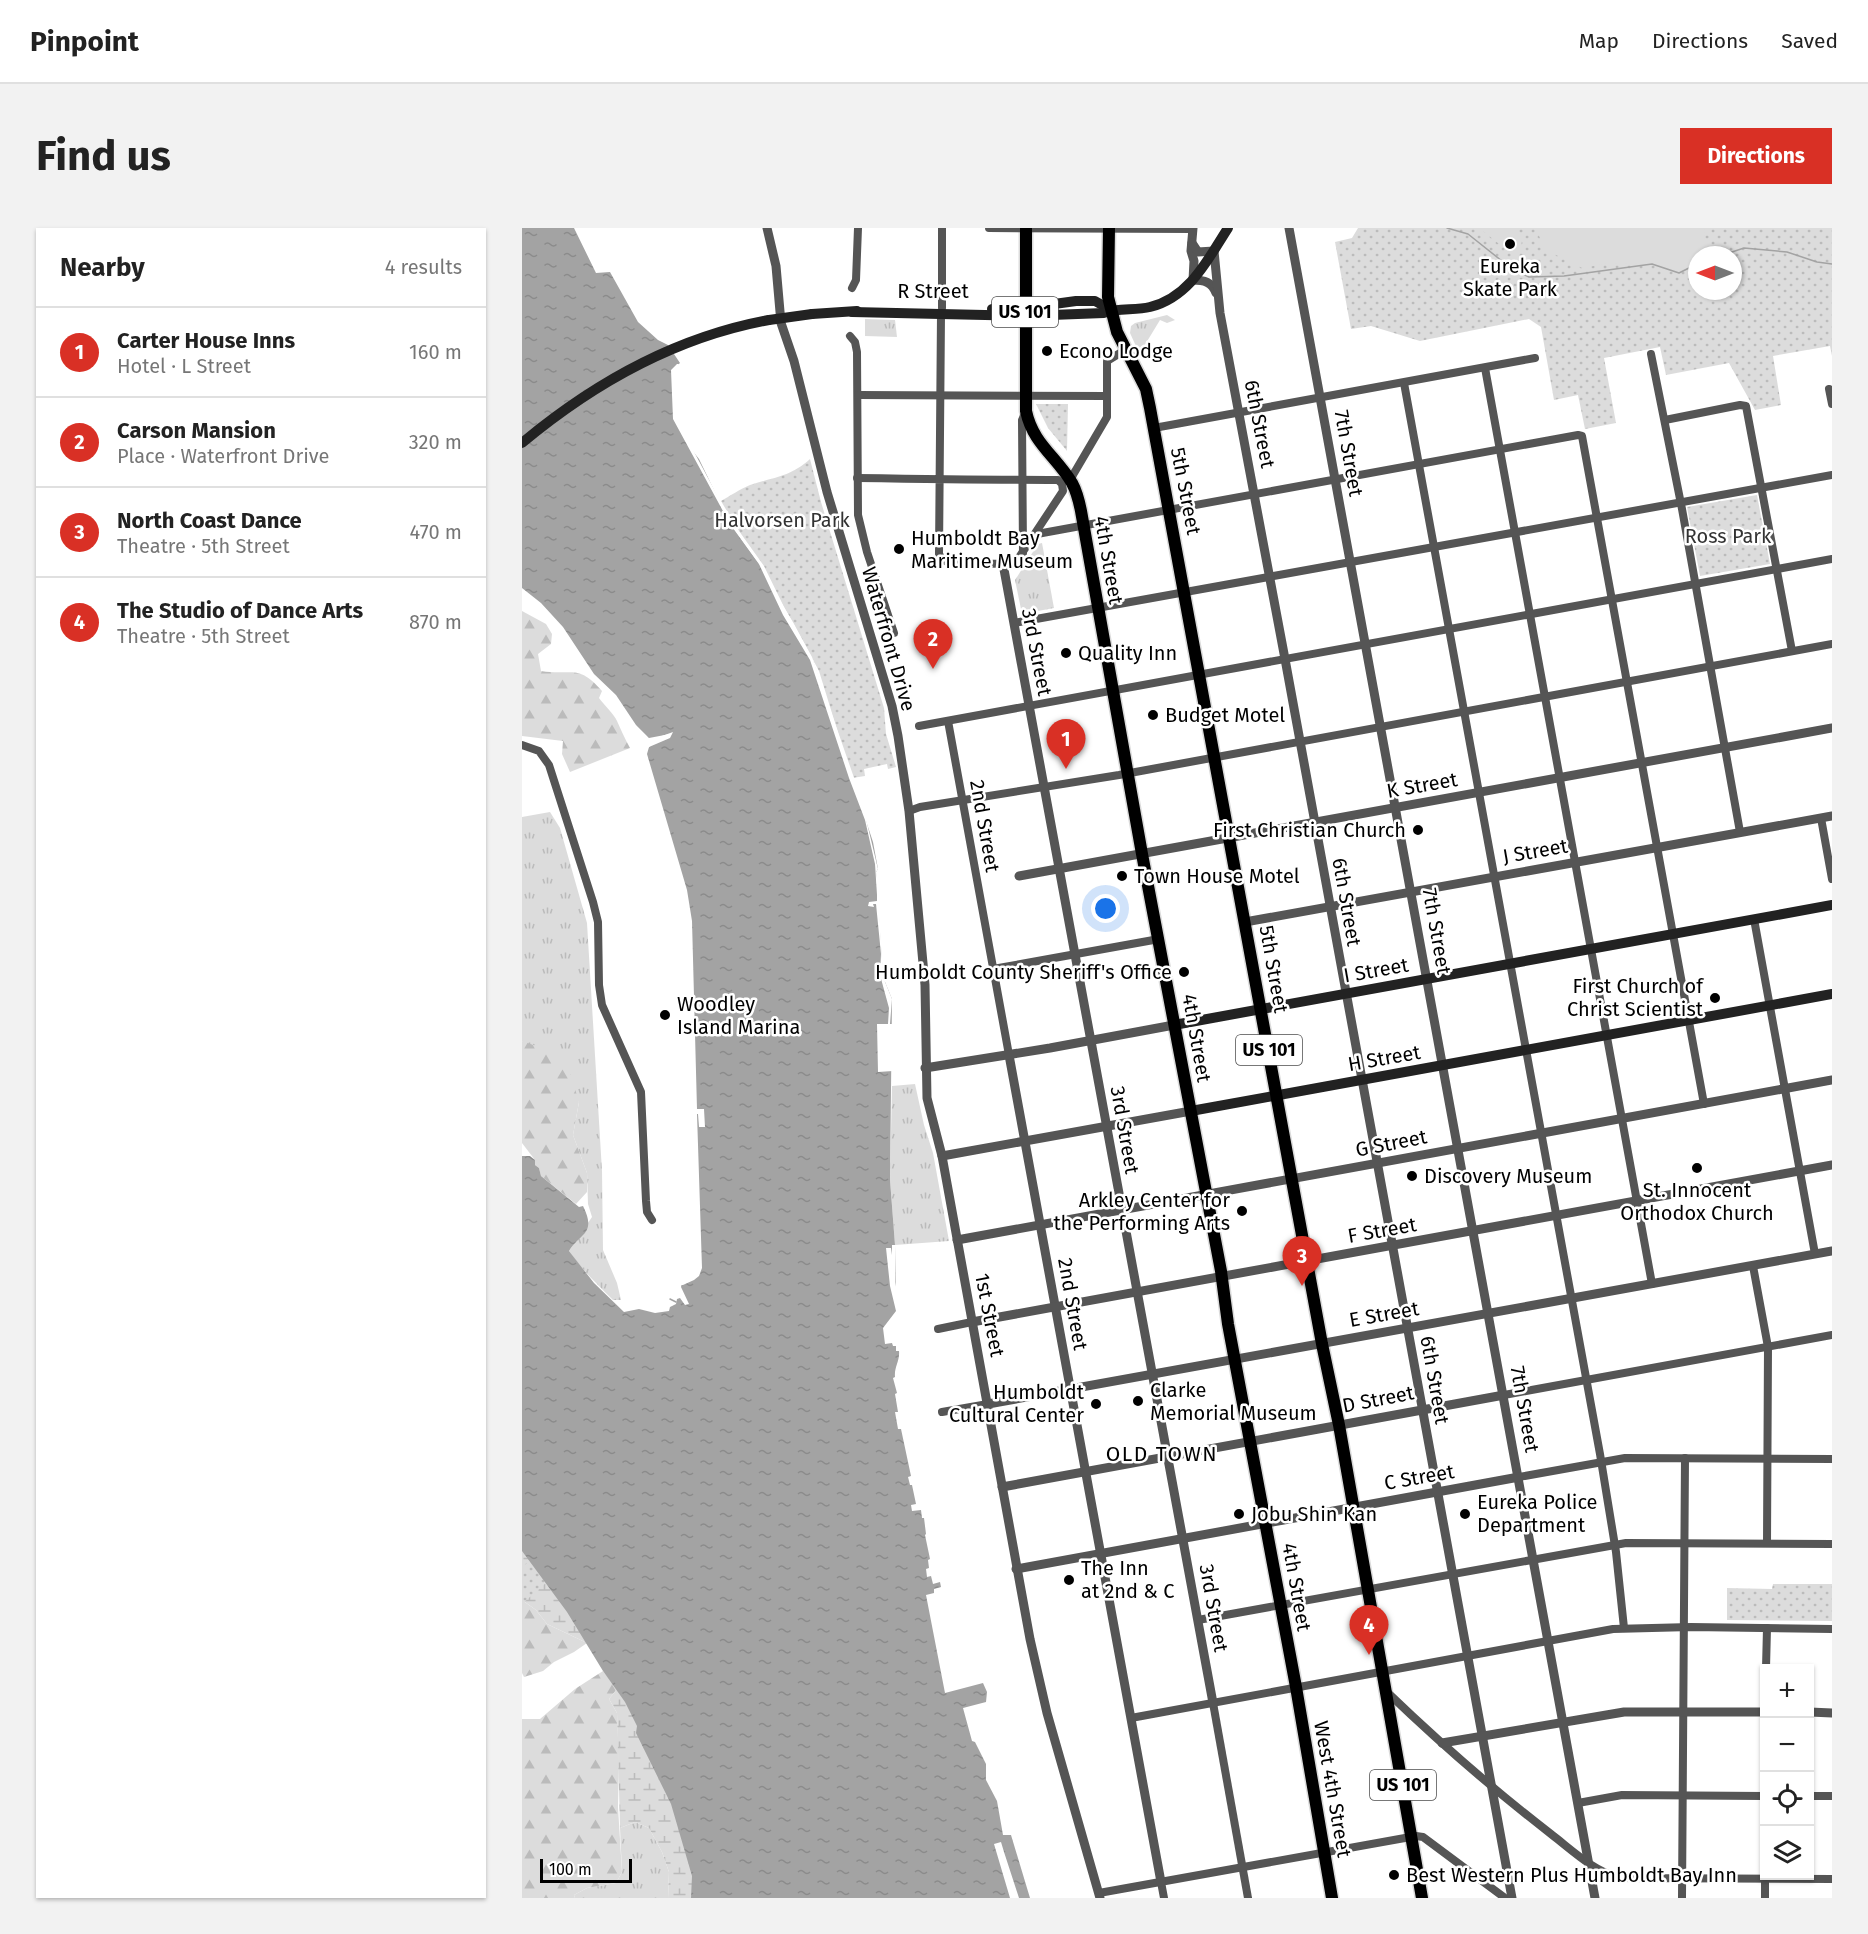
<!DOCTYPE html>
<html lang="en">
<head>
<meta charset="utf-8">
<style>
  body { margin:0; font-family:"Fira Sans",sans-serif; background:#f2f2f2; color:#222 }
  .controls { position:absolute; right:18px; bottom:18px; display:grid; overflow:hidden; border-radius:0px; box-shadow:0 2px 4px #0004 }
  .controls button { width:54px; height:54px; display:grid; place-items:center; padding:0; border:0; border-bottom:2px solid #e0e0e0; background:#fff; color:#222; font:30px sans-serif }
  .compass { position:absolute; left:1166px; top:18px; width:54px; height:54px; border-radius:50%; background:#fff; box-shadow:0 2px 4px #0004; rotate:270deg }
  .scale { position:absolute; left:18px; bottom:15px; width:92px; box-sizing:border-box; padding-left:6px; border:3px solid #000; border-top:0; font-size:16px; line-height:21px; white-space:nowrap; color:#000; -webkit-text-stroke:4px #fff; paint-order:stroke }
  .you { position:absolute; left:584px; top:681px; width:21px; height:21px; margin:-15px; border:4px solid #fff; border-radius:50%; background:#1a73e8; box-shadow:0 0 0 9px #1a73e833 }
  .badge { display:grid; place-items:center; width:39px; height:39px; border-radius:50%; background:#d93025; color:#fff; font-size:20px; font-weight:700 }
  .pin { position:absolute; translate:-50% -50px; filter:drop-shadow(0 2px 3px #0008) }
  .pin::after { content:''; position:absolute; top:32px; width:21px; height:18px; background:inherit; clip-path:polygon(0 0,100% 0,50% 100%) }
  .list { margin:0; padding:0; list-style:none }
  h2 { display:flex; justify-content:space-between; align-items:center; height:78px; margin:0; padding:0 24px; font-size:26px }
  h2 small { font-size:20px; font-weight:400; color:#767676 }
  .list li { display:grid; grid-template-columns:39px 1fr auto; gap:18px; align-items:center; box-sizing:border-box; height:90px; padding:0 24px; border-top:2px solid #e0e0e0 }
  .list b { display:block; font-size:22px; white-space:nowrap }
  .list p { margin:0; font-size:20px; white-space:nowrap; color:#767676 }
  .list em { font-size:20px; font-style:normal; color:#767676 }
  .icon { flex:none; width:33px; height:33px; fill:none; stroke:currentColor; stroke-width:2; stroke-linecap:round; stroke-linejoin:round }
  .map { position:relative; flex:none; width:1310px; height:1670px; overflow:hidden; border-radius:0px }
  header { display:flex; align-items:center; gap:36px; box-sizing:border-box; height:84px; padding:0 30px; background:#fff; border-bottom:2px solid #e0e0e0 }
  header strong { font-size:28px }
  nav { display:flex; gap:33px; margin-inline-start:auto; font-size:21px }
  .intro { display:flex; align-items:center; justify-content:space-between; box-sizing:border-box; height:144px; padding:0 36px }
  h1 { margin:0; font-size:42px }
  .button { padding:15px 27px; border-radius:0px; background:#d93025; color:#fff; font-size:21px; font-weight:700 }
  main { display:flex; gap:36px; padding:0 36px }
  aside { flex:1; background:#fff; border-radius:0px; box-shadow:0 2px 4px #0004 }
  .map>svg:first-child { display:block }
  .grass { fill:url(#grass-tufts) }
  .forest { fill:url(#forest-firs) }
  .wetland { fill:url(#wetland-marsh) }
  .park { fill:url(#park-dots); fill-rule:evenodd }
  .pitch { fill:#dcdcdc }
  .water { fill:url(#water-ripples) }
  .pier { fill:#fff }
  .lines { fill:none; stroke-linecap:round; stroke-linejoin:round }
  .stream { stroke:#a3a3a3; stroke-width:1.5 }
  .trunk-casing { stroke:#dbdbdb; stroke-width:15 }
  .minor { stroke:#555; stroke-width:8 }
  .tertiary { stroke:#555; stroke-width:9 }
  .secondary { stroke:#222; stroke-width:10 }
  .trunk { stroke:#000; stroke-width:12 }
  .secondary-bridge { stroke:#222; stroke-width:10 }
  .poi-dot { fill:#000; stroke:#fff; stroke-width:2 }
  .labels { text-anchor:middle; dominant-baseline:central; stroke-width:5; stroke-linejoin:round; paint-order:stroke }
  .shield { fill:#fff; stroke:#4c4c4c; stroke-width:1.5 }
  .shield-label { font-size:18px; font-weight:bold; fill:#000 }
  .poi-label { font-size:20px; fill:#000; stroke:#fff; text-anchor:start }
  .street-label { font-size:20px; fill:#000; stroke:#fff }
  .park-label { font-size:20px; fill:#333; stroke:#fff }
  .neighbourhood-label { font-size:21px; letter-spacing:1.5px; fill:#000; stroke:#fff }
</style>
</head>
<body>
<header>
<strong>Pinpoint</strong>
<nav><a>Map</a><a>Directions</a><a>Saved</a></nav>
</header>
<div class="intro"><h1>Find us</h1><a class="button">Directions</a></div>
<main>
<aside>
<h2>Nearby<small>4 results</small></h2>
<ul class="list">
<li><span class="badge">1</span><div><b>Carter House Inns</b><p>Hotel · L Street</p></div><em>160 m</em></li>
<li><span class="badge">2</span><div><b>Carson Mansion</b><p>Place · Waterfront Drive</p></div><em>320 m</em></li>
<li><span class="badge">3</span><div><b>North Coast Dance</b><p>Theatre · 5th Street</p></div><em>470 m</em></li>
<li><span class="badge">4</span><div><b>The Studio of Dance Arts</b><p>Theatre · 5th Street</p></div><em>870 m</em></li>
</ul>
</aside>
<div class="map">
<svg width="1310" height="1670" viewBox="0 0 1310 1670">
  <defs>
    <pattern id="grass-tufts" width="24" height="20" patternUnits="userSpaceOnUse" patternTransform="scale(1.5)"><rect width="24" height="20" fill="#dcdcdc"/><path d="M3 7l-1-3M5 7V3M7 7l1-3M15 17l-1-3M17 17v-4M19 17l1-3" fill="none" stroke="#bbb"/></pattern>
    <pattern id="forest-firs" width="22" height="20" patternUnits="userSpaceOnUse" patternTransform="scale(1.5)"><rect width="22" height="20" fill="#dcdcdc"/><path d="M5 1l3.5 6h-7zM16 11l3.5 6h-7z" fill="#bbb"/></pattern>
    <pattern id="wetland-marsh" width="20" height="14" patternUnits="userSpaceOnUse" patternTransform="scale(1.5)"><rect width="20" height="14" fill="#dcdcdc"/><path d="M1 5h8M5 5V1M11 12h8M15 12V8" fill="none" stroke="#bbb"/></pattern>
    <pattern id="park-dots" width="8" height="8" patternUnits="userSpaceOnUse" patternTransform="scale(1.5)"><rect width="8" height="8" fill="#dcdcdc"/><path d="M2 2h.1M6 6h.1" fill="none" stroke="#bbb" stroke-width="1.8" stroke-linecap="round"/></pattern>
    <pattern id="water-ripples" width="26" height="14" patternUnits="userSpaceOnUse" patternTransform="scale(1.5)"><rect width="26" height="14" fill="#a3a3a3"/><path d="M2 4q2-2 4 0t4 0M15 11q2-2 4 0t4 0" fill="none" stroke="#8b8b8b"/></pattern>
  </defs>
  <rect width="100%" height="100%" fill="#fff"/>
  <!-- grass -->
  <g class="grass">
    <polygon points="645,87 653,92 645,95 638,92 621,120 623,123 618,127 608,105 609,98 613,95"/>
    <polygon points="343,91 373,92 375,109 343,108"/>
    <polygon points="520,315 532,380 500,386 493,352 516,316"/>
    <path d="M28 584 38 600 65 695 80 943 81 1022 95 1055 99 1072H91C75 1056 60 1042 47 1023L70 989 66 976 65 945 51 907 57 874 0 813V589Z"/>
    <polygon points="393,856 402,897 411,925 427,1013 373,1017 368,952 370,858"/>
    <polygon points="113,1594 127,1600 140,1624 147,1644 146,1670 53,1670 52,1667 65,1660 94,1655 100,1644 98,1600"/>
  </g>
  <!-- forest -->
  <g class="forest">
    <path d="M0 383 24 396 30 406 29 416 16 426 19 443C50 448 56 435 80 463L77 470C82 477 92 486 95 493 99 502 103 511 108 520L48 544 40 526 41 513 0 508Z"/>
    <polygon points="0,813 31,824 47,841 57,874 51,907 65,945 65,964 54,976 19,948 17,940 13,937 13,932 0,915"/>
    <polygon points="0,1372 14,1382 25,1396 65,1415 52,1424 32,1434 21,1443 2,1449 0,1445"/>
    <polygon points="81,1443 95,1461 87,1471 95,1485 97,1534 96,1579 100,1644 94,1655 65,1660 52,1667 53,1670 0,1670 0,1491 18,1491 53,1461"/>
  </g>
  <!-- wetland -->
  <polygon class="wetland" points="0,1298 23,1321 212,1670 146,1670 147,1644 140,1624 127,1600 113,1594 98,1600 95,1485 87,1471 95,1461 65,1415 25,1396 14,1382 0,1372"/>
  <!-- park -->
  <g class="park">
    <path d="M836 0H1310V128L1308 118 1251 128 1259 177 1233 182 1207 135 1144 147 1138 119 1082 130 1094 195 1063 201 1056 167 1032 172 1019 99 1007 91 898 113 849 98 829 101 813 14 830 10ZM1175 27H1211V63H1175Z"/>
    <polygon points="514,176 546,176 545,223 526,200"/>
    <path d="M288 231 299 274 362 480 364 506 374 539 366 541 365 536 342 541 343 548 330 550 297 443 272 396 199 273C208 268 218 261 228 257 252 249 268 249 288 231Z"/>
    <polygon points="1235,267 1248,336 1178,348 1165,279"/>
    <polygon points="15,1326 33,1347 0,1376 0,1339"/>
    <polygon points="1251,1356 1310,1356 1310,1393 1205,1392 1205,1360 1250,1361"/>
  </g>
  <!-- pitch -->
  <g class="pitch">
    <polygon points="957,0 991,0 1000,11 999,20 991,27"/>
    <polygon points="1016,0 1183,0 1182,27 1175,27 1175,37 1157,45 1129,36 1089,35 1060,40 1024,22 1015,4"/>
  </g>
  <!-- water -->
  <path class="water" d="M0 0H52L74 45 88 44 116 94 136 112 146 117 158 135 152 140V182L155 194 166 217 177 231 208 295 240 340 265 389 290 430 351 614 356 641 354 644 361 749 370 771 368 952 373 1017 374 1083 361 1100 363 1116 370 1115 371 1118H374V1123H377C378 1133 372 1139 373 1149L371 1150 375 1165 373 1166 376 1184H373L376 1201H379L389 1248 386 1249 388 1257H390L394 1276 389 1277 390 1283 399 1282 400 1290H402L404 1306 403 1307 408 1331 406 1332 407 1340 404 1341 405 1349 409 1348 411 1356 418 1354 419 1359 412 1361V1365L404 1367 423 1465 461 1455 465 1464 464 1474 441 1480 450 1513 453 1514 464 1536V1552L475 1573 481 1607H489L508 1670H169L170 1648 149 1576 114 1505 115 1498 103 1474 81 1443 45 1384 0 1323V928H8L13 932V937L17 940 19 948 57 979 61 978C75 1006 58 1005 47 1023L72 1055 102 1084 117 1081 133 1085 147 1083 148 1079 154 1076 155 1071 158 1070 163 1077 167 1076 159 1059 160 1055 173 1049 176 1034 167 679 123 523 130 516 148 506 127 510 114 497 94 467 72 446 41 399 19 375 0 360Z"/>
  <!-- pier -->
  <g class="pier">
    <polygon points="155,136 157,136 153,142 152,153 156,194 207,289 242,338 262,379 290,429 346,590 344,591 356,641 354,644 359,675 357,677 361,749 370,771 368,796 371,796 371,843 356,844 355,796 366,796 367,780 358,747 359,726 354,676 351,676 352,679 346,678 347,674 355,673 355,667 353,636 343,592 327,550 288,432 261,387 237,336 208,296 151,191 149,142"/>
    <polygon points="151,504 148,510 127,519 125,526 165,662 170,693 175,881 182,881 183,899 177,899 176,886 175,886 180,1040 177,1048 172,1052 161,1057 156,1057 159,1053 163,1053 172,1047 174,1034 164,679 120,523 128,513 138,510 126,513"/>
    <polygon points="370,1017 373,1017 373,1054 377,1072 377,1082 374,1083 368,1058 364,1020 369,1020 370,1027"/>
    <polygon points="479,1614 482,1624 497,1670 488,1670 472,1616"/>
  </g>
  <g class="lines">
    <!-- stream -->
    <g class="stream">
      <polyline points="925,0 946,6 990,41 1007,49 1042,48 1130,36 1157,45 1175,36"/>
      <polyline points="1201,27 1222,20 1265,24 1295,34 1310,36"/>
      <polyline points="148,1071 154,1074"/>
    </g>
    <!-- trunk casing -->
    <g class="trunk-casing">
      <g id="trunk">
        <path d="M504 0V183C511 216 534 228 550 255 555 264 557 273 559 283L620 626 699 1043 706 1096 774 1459 810 1670"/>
        <polyline points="587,0 586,69 595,104 624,161 628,180 800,1116 817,1197 900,1670"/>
      </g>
    </g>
    <!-- minor -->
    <g class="minor">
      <polyline points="467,0 671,1"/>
      <polyline points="330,60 334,52 336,0"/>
      <polyline points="420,80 420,0"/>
      <polyline points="328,108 333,114 335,124 336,287 345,324 372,405"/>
      <polyline points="1129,126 1160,281 1218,604"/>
      <polyline points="963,140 1130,1056"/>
      <polyline points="882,155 1078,1226 1094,1324 1102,1400"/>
      <polyline points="1307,161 1310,176"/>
      <polyline points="336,167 585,168"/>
      <polyline points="1143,192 1218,177 1224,178 1270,423"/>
      <polyline points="632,200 1013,130"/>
      <path d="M335 250C402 251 469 252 536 252L540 256 541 263 494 334 489 336 427 335 420 331 417 326 419 86"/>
      <polyline points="548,252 585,189 585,133 603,122"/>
      <polyline points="515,306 1056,207 1060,208 1182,876"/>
      <polyline points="501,325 500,192 504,183"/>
      <polyline points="492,395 1310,247"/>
      <polyline points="426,493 487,827"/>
      <polyline points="397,498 1310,331"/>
      <polyline points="0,517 17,523 27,537 71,674 76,694 77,757 80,777 119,864 124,973 125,984 130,992"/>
      <polyline points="387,583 398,579 597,547 1310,416"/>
      <polyline points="1299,590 1310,651"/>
      <polyline points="1232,691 1293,1026"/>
      <polyline points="471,741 637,711"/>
      <polyline points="1231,1038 1246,1119 1245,1315"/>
      <polyline points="416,1101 450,1094"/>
      <polyline points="982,1167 1310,1107"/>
      <polyline points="420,1184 466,1176"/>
      <polyline points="997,1249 1103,1230 1310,1231"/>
      <polyline points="676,1392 1104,1315 1310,1316"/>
      <polyline points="1244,1440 1245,1400"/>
      <path d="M865 1464C917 1514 972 1562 1029 1606 1050 1622 1071 1643 1098 1650L1310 1651"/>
      <polyline points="691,1475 726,1670"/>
      <polyline points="609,1490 1091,1401 1169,1399 1310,1401"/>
      <polyline points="1288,1568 1310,1568"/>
      <polyline points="1056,1575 1100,1567 1242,1568"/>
      <polyline points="639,1654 642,1670"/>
      <polyline points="577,1665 894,1608 901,1609 983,1670"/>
      <polyline points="1160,1670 1163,1230"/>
      <polyline points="1243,1670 1243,1648"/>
    </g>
    <!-- tertiary -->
    <g class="tertiary">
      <polyline points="245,0 254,38 259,95 272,133 305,264 370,478 376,508 387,583 403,757 405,870 420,928 508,1411 525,1485 578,1670"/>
      <path d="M671 0 669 23 672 33 671 52C682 52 690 54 694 65"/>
      <polyline points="767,0 1073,1670"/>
      <polyline points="670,15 676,24 692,23 698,85 763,431 990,1670"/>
      <polyline points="481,336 691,1475"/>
      <polyline points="497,648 1310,500"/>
      <polyline points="723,694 1310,588"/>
      <polyline points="487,827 639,1654"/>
      <polyline points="403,840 528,820 652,797"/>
      <polyline points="420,928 669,883"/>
      <polyline points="435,1012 1310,852"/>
      <polyline points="450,1094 1310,937"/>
      <polyline points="466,1176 1310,1023"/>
      <polyline points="480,1259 982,1167"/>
      <polyline points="494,1341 997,1249"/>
      <polyline points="1288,1484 1310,1485"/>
      <polyline points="920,1515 1102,1484 1242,1484"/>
    </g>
    <!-- secondary -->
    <g class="secondary">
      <polyline points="470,81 503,80 554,73 573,73 589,82"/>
      <path d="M330 84 503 88 582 85C596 79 613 83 628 79 668 69 686 31 706 0"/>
      <polyline points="290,86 335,83"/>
      <path d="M0 215C72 155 154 109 247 92"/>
      <polyline points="652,797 1310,677"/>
      <polyline points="669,883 1310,766"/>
    </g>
    <!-- trunk -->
    <use href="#trunk" class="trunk"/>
    <!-- secondary-bridge -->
    <polyline class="secondary-bridge" points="247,92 290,86"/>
  </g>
  <!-- markers -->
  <g class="poi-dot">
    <circle cx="988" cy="16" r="6"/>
    <circle cx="525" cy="123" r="6"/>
    <circle cx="377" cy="321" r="6"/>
    <circle cx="544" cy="425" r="6"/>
    <circle cx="631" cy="487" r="6"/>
    <circle cx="896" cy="602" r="6"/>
    <circle cx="600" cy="648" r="6"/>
    <circle cx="662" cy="744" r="6"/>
    <circle cx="1193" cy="770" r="6"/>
    <circle cx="143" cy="787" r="6"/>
    <circle cx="1175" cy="940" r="6"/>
    <circle cx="890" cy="948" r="6"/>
    <circle cx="720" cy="983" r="6"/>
    <circle cx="616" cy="1173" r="6"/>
    <circle cx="574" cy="1176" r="6"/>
    <circle cx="717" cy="1286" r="6"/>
    <circle cx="943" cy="1286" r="6"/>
    <circle cx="547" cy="1352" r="6"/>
    <circle cx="872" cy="1647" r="6"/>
  </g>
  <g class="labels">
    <!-- shield labels -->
    <g class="shield">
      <rect x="470" y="69" width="66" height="30" rx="4.5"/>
      <rect x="714" y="807" width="66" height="30" rx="4.5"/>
      <rect x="848" y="1542" width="66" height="30" rx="4.5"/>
    </g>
    <g class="shield-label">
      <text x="503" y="84">US 101</text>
      <text x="747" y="822">US 101</text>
      <text x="881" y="1557">US 101</text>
    </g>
    <!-- poi labels -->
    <g class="poi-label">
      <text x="988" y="38" text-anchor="middle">Eureka<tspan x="988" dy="23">Skate Park</tspan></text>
      <text x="537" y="123">Econo Lodge</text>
      <text x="389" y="310">Humboldt Bay<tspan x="389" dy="23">Maritime Museum</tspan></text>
      <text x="556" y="425">Quality Inn</text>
      <text x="643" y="487">Budget Motel</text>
      <text x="884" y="602" text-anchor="end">First Christian Church</text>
      <text x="612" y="648">Town House Motel</text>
      <text x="650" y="744" text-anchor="end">Humboldt County Sheriff's Office</text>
      <text x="1181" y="758" text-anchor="end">First Church of<tspan x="1181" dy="23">Christ Scientist</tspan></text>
      <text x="155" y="776">Woodley<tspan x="155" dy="23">Island Marina</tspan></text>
      <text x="902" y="948">Discovery Museum</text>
      <text x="1175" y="962" text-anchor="middle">St. Innocent<tspan x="1175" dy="23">Orthodox Church</tspan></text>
      <text x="708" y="972" text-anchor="end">Arkley Center for<tspan x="708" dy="23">the Performing Arts</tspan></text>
      <text x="628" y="1162">Clarke<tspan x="628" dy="23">Memorial Museum</tspan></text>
      <text x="562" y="1164" text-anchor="end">Humboldt<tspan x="562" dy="23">Cultural Center</tspan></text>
      <text x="955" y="1274">Eureka Police<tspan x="955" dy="23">Department</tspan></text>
      <text x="729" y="1286">Jobu Shin Kan</text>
      <text x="559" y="1340">The Inn<tspan x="559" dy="23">at 2nd &amp; C</tspan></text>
      <text x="884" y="1647">Best Western Plus Humboldt Bay Inn</text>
    </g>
    <!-- street labels -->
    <g class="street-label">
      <text x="411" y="63">R Street</text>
      <text transform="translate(738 196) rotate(79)">6th Street</text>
      <text transform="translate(827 225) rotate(80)">7th Street</text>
      <text transform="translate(664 263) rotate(79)">5th Street</text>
      <text transform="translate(587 332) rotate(80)">4th Street</text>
      <text transform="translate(367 411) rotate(74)">Waterfront Drive</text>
      <text transform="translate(515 424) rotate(79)">3rd Street</text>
      <text transform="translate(900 557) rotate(-10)">K Street</text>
      <text transform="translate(463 598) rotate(80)">2nd Street</text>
      <text transform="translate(1013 623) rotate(-10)">J Street</text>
      <text transform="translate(825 674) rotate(80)">6th Street</text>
      <text transform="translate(915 703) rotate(80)">7th Street</text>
      <text transform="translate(752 741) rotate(80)">5th Street</text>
      <text transform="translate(854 742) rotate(-10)">I Street</text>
      <text transform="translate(675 810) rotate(80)">4th Street</text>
      <text transform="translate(862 830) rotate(-10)">H Street</text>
      <text transform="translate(603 902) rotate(80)">3rd Street</text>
      <text transform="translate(869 915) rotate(-11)">G Street</text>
      <text transform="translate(860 1002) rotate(-10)">F Street</text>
      <text transform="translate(551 1076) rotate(80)">2nd Street</text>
      <text transform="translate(862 1086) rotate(-10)">E Street</text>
      <text transform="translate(468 1087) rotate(79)">1st Street</text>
      <text transform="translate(913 1152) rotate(80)">6th Street</text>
      <text transform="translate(856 1171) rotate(-11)">D Street</text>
      <text transform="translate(1003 1181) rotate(80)">7th Street</text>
      <text transform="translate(897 1249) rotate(-10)">C Street</text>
      <text transform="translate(775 1359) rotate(80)">4th Street</text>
      <text transform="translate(692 1380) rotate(80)">3rd Street</text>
      <text transform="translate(811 1561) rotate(80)">West 4th Street</text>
    </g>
    <!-- park labels -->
    <g class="park-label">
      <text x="260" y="292">Halvorsen Park</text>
      <text x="1206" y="308">Ross Park</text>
    </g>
    <!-- neighbourhood labels -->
    <g class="neighbourhood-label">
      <text x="640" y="1226">OLD TOWN</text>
    </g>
  </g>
</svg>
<div class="controls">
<button>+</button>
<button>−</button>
<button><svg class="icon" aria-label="locate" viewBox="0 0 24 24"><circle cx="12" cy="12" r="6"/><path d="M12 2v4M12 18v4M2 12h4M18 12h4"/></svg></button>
<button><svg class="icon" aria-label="layers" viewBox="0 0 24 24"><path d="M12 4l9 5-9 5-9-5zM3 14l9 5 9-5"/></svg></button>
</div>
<svg class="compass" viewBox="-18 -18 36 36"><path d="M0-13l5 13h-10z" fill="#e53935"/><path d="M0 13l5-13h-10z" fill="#767676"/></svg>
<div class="scale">100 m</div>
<div class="you"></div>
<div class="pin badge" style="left:544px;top:541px">1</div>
<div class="pin badge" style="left:411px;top:441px">2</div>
<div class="pin badge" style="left:780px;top:1058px">3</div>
<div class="pin badge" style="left:847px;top:1427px">4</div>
</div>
</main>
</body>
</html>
